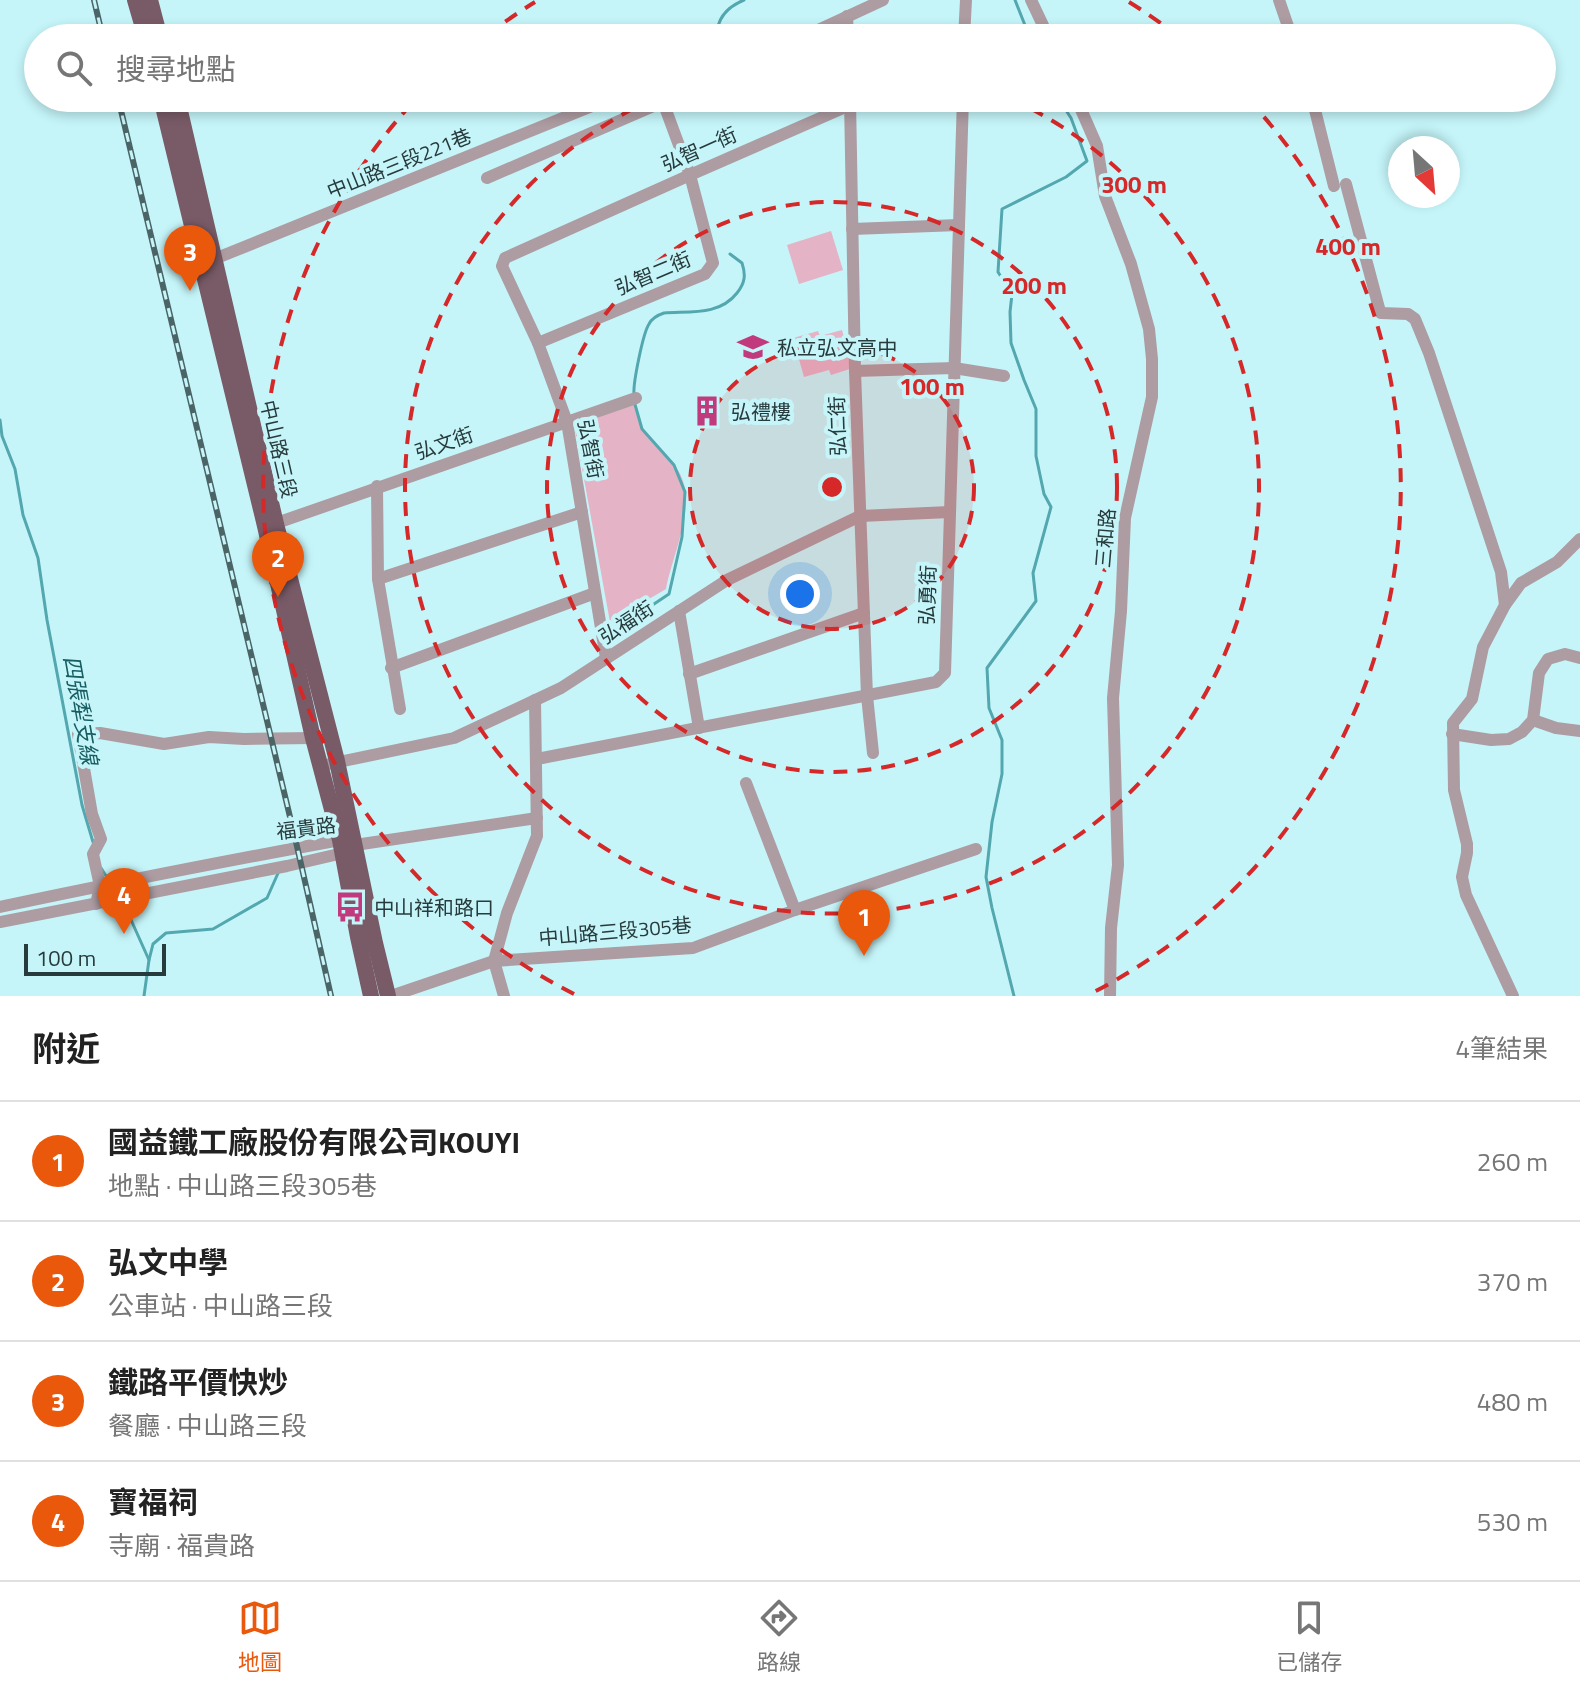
<!DOCTYPE html>
<html lang="zh-TW">
<head>
<meta charset="utf-8">
<style>
  body { margin:0; font-family:"Titillium Web","Noto Sans TC",sans-serif; background:#f6f6f6; color:#222 }
  .compass { position:absolute; left:1388px; top:136px; width:72px; height:72px; border-radius:50%; background:#fff; box-shadow:0 4px 12px #0003; rotate:154deg }
  .scale { position:absolute; left:24px; bottom:20px; width:142px; box-sizing:border-box; padding-left:8px; border:4px solid #273a3c; border-top:0; font-size:22px; line-height:28px; white-space:nowrap; color:#273a3c; -webkit-text-stroke:6px #c5f5f9; paint-order:stroke }
  .you { position:absolute; left:800px; top:594px; width:28px; height:28px; margin:-20px; border:6px solid #fff; border-radius:50%; background:#1a73e8; box-shadow:0 0 0 12px #1a73e833 }
  .badge { display:grid; place-items:center; width:52px; height:52px; border-radius:50%; background:#ea580c; color:#fff; font-size:26px; font-weight:700 }
  .pin { position:absolute; translate:-50% -66px; filter:drop-shadow(0 2px 4px #0008) }
  .pin::after { content:''; position:absolute; top:42px; width:28px; height:24px; background:inherit; clip-path:polygon(0 0,100% 0,50% 100%) }
  .list { margin:0; padding:0; list-style:none }
  h2 { display:flex; justify-content:space-between; align-items:center; height:104px; margin:0; padding:0 32px; font-size:34px }
  h2 small { font-size:26px; font-weight:400; color:#767676 }
  .list li { display:grid; grid-template-columns:52px 1fr auto; gap:24px; align-items:center; box-sizing:border-box; height:120px; padding:0 32px; border-top:2px solid #e0e0e0 }
  .list b { display:block; font-size:30px; white-space:nowrap }
  .list p { margin:0; font-size:26px; white-space:nowrap; color:#767676 }
  .list em { font-size:26px; font-style:normal; color:#767676 }
  .icon { flex:none; width:44px; height:44px; fill:none; stroke:currentColor; stroke-width:2; stroke-linecap:round; stroke-linejoin:round }
  .map { position:relative; flex:none; width:1580px; height:996px; overflow:hidden }
  .search { position:absolute; background:#fff; box-shadow:0 4px 12px #0003; left:24px; right:24px; top:24px; height:88px; display:flex; align-items:center; gap:20px; box-sizing:border-box; padding:0 28px; border-radius:44px; color:#767676; font-size:30px }
  .sheet { height:584px; background:#fff }
  nav { display:flex; justify-content:space-around; align-items:center; box-sizing:border-box; height:112px; border-top:2px solid #e0e0e0; background:#fff; font-size:22px; color:#767676 }
  nav a { display:grid; justify-items:center; gap:4px }
  nav .on { color:#ea580c }
  .map>svg:first-child { display:block }
  .green { fill:#e5b3c6 }
  .lines { fill:none; stroke-linecap:round; stroke-linejoin:round }
  .stream { stroke:#53a7ae; stroke-width:3 }
  .minor { stroke:#ad9ca2; stroke-width:12 }
  .major { stroke:#795b67; stroke-width:16 }
  .rail-casing { stroke:#4b6567; stroke-width:6 }
  .rail { stroke:#c5f5f9; stroke-width:3; stroke-dasharray:9; stroke-linecap:butt }
  .ring { fill:none; stroke:#d62828; stroke-width:4; stroke-dasharray:14 10 }
  .labels { text-anchor:middle; dominant-baseline:central; stroke-width:8; stroke-linejoin:round; paint-order:stroke }
  .street-label { font-size:20px; fill:#273a3c; stroke:#c5f5f9 }
  .poi-label { font-size:20px; fill:#273a3c; stroke:#c5f5f9; text-anchor:start }
  .water-label { font-size:22px; font-style:italic; fill:#175d62; stroke:#c5f5f9 }
  .centre { fill:#d62828; stroke:#c5f5f9; stroke-width:4 }
  .ring-label { font-size:24px; text-anchor:middle; font-weight:bold; fill:#d62828; stroke:#c5f5f9; stroke-width:8; stroke-linejoin:round; paint-order:stroke }
</style>
</head>
<body>
<div class="map">
<svg width="1580" height="996" viewBox="0 0 1580 996">
  <rect width="100%" height="100%" fill="#c5f5f9"/>
  <!-- green -->
  <g class="green">
    <polygon points="831,231 843,270 799,284 787,245"/>
    <polygon points="842,330 853,368 831,375 829,370 804,377 793,338 818,331 820,336"/>
    <path d="M635 404C637 412 639 421 643 428 652 445 670 456 679 472 698 505 672 555 666 589L610 622 574 424Z"/>
  </g>
  <g class="lines">
    <!-- stream -->
    <g class="stream">
      <polyline points="1015,0 1030,38"/>
      <path d="M717 38C716 19 727 7 744 0"/>
      <path d="M634 394C633 383 643 333 649 324 652 318 658 315 664 313 690 311 719 316 737 293 745 283 746 275 742 263L730 254"/>
      <polyline points="0,420 2,436 15,469 23,515 38,558 47,620 82,805 93,842"/>
      <polyline points="627,622 669,594 682,537 685,492 674,465 642,429 634,401"/>
      <polyline points="101,868 110,882"/>
      <polyline points="123,902 149,960 144,996"/>
      <polyline points="149,960 153,944 166,933 213,929 267,898 279,871"/>
      <polyline points="1014,996 992,908 986,877 992,822 1002,774 1002,740 989,708 987,668 1036,601 1033,573 1051,507 1044,494 1036,456 1036,409 1024,380 1011,343 1010,312 1012,294 998,272 1002,209 1066,177 1087,161 1071,118 1058,98"/>
    </g>
    <!-- minor -->
    <g class="minor">
      <polyline points="1031,0 1049,38"/>
      <polyline points="1279,0 1292,38"/>
      <polyline points="847,16 848,38"/>
      <polyline points="801,38 883,0"/>
      <polyline points="964,38 966,0"/>
      <polyline points="1076,98 1097,146 1105,196 1131,264 1149,329 1152,359 1152,397 1125,518 1121,611 1113,698 1118,865 1111,928 1110,996"/>
      <polyline points="1312,98 1334,186"/>
      <polyline points="850,100 855,371 867,696 873,753"/>
      <polyline points="487,178 672,98"/>
      <polyline points="1346,184 1379,308 1381,313 1408,314 1415,319 1429,353 1501,572 1505,605"/>
      <polyline points="852,229 959,225"/>
      <polyline points="207,262 612,98"/>
      <polyline points="538,343 705,274 713,263 690,175 663,102"/>
      <polyline points="855,371 954,368 1004,376"/>
      <polyline points="377,486 378,579 400,709"/>
      <polyline points="268,526 636,398"/>
      <polyline points="378,579 582,512"/>
      <polyline points="679,611 699,728"/>
      <polyline points="606,658 567,422 538,343 502,266 505,258 690,175 850,105 963,103"/>
      <polyline points="391,668 595,593"/>
      <polyline points="689,674 864,613"/>
      <polyline points="1533,720 1556,728 1580,731"/>
      <polyline points="1452,734 1491,740 1509,739 1522,732 1533,720 1539,673 1548,659 1565,654 1580,658"/>
      <polyline points="537,759 936,682 945,673 963,98"/>
      <polyline points="329,764 454,738 561,688 727,580 860,516 950,512"/>
      <polyline points="746,783 795,910"/>
      <polyline points="96,904 100,886 93,854 101,839 92,814 78,734 100,733 164,744 209,737 244,739 313,738"/>
      <path d="M0 907C113 883 226 861 340 840L346 842"/>
      <polyline points="0,922 287,866 343,853 355,845 537,818"/>
      <polyline points="391,996 494,961 693,948 795,910 976,849"/>
      <polyline points="504,996 494,961 507,913 537,836 535,700"/>
      <polyline points="1513,996 1466,895 1462,877 1467,853 1467,844 1454,790 1453,723 1472,699 1483,647 1505,605 1521,583 1557,562 1580,539"/>
    </g>
    <!-- major -->
    <g class="major">
      <polyline points="135,0 146,38"/>
      <polyline points="150,0 160,38"/>
      <polyline points="161,98 265,526 313,738 340,840 358,937 371,996"/>
      <polyline points="177,98 276,524 337,761 375,943 388,996"/>
    </g>
    <!-- rail casing -->
    <g class="rail-casing">
      <g id="rail">
        <polyline points="94,0 103,38"/>
        <polyline points="118,98 296,842 331,996"/>
      </g>
    </g>
    <!-- rail -->
    <use href="#rail" class="rail"/>
  </g>
  <!-- distance rings -->
  <circle cx="832" cy="487" r="142" fill="#d62828" fill-opacity=".12"/>
  <g class="ring">
    <circle cx="832" cy="487" r="142"/>
    <circle cx="832" cy="487" r="285"/>
    <path d="M1009 98A427 427 0 1 1 655 98"/>
    <path d="M574 994A569 569 0 0 1 416 99M486 36A569 569 0 0 1 535 2M1129 2A569 569 0 0 1 1178 36M1248 99A569 569 0 0 1 1090 994"/>
  </g>
  <!-- icons -->
  <defs>
    <g id="school-bare" transform="scale(2.4)"><path d="M0-5L7-2L0 1L-7-2ZM-4 1L0 2.5L4 1V4Q0 6-4 4Z" fill="#c03a7d" stroke="#c5f5f9" stroke-width="2.5" paint-order="stroke"/></g>
    <g id="building-bare" transform="scale(2.4)"><path d="M-4-6H4V6H1V3H-1V6H-4ZM-2.5-4.3h1.7v1.8h-1.7ZM.8-4.3h1.7v1.8H.8ZM-2.5-1h1.7V.8h-1.7ZM.8-1h1.7V.8H.8Z" fill="#c03a7d" stroke="#c5f5f9" stroke-width="2.5" paint-order="stroke"/></g>
    <g id="bus-bare" transform="scale(2.4)"><path d="M-5-6H5V4H4V6H2V4H-2V6H-4V4H-5ZM-3.5-4V0h7V-4ZM-3.5 1.2v1.5H-2V1.2ZM2 1.2v1.5H3.5V1.2Z" fill="#c03a7d" stroke="#c5f5f9" stroke-width="2.5" paint-order="stroke"/></g>
  </defs>
  <g fill-rule="evenodd">
    <use href="#school-bare" x="753" y="347"/>
    <use href="#building-bare" x="707" y="411"/>
    <use href="#bus-bare" x="350" y="907"/>
  </g>
  <g class="labels">
    <!-- street labels -->
    <g class="street-label">
      <text transform="translate(699 149) rotate(-24)">弘智一街</text>
      <text transform="translate(399 163) rotate(-22)">中山路三段221巷</text>
      <text transform="translate(653 273) rotate(-23)">弘智二街</text>
      <text transform="translate(837 426) rotate(-92)">弘仁街</text>
      <text transform="translate(444 443) rotate(-19)">弘文街</text>
      <text transform="translate(279 449) rotate(77)">中山路三段</text>
      <text transform="translate(591 449) rotate(79)">弘智街</text>
      <text transform="translate(1105 538) rotate(-85)">三和路</text>
      <text transform="translate(927 595) rotate(-88)">弘勇街</text>
      <text transform="translate(626 622) rotate(-33)">弘福街</text>
      <text transform="translate(306 828) rotate(-7)">福貴路</text>
      <text transform="translate(615 931) rotate(-5)">中山路三段305巷</text>
    </g>
    <!-- poi labels -->
    <g class="poi-label">
      <text x="777" y="347">私立弘文高中</text>
      <text x="731" y="411">弘禮樓</text>
      <text x="374" y="907">中山祥和路口</text>
    </g>
    <!-- water labels -->
    <g class="water-label">
      <text transform="translate(81 710) rotate(80)">四張犁支線</text>
    </g>
  </g>
  <circle cx="832" cy="487" r="12" class="centre"/>
  <g class="ring-label">
    <text x="1134" y="193">300 m</text>
    <text x="1348" y="255">400 m</text>
    <text x="1034" y="294">200 m</text>
    <text x="932" y="395">100 m</text>
  </g>
</svg>
<svg class="compass" viewBox="-18 -18 36 36"><path d="M0-13l5 13h-10z" fill="#e53935"/><path d="M0 13l5-13h-10z" fill="#767676"/></svg>
<div class="scale">100 m</div>
<div class="you"></div>
<div class="pin badge" style="left:864px;top:956px">1</div>
<div class="pin badge" style="left:278px;top:597px">2</div>
<div class="pin badge" style="left:190px;top:291px">3</div>
<div class="pin badge" style="left:124px;top:934px">4</div>
<div class="search"><svg class="icon" aria-label="search" viewBox="0 0 24 24"><circle cx="10" cy="10" r="6"/><path d="M15 15l6 6"/></svg>搜尋地點</div>
</div>
<section class="sheet">
<h2>附近<small>4筆結果</small></h2>
<ul class="list">
<li><span class="badge">1</span><div><b>國益鐵工廠股份有限公司KOUYI</b><p>地點 · 中山路三段305巷</p></div><em>260 m</em></li>
<li><span class="badge">2</span><div><b>弘文中學</b><p>公車站 · 中山路三段</p></div><em>370 m</em></li>
<li><span class="badge">3</span><div><b>鐵路平價快炒</b><p>餐廳 · 中山路三段</p></div><em>480 m</em></li>
<li><span class="badge">4</span><div><b>寶福祠</b><p>寺廟 · 福貴路</p></div><em>530 m</em></li>
</ul>
</section>
<nav>
<a class="on"><svg class="icon" aria-label="map" viewBox="0 0 24 24"><path d="M3 6l6-2 6 2 6-2v14l-6 2-6-2-6 2zM9 4v14M15 6v14"/></svg>地圖</a>
<a><svg class="icon" aria-label="directions" viewBox="0 0 24 24"><path d="M12 3l9 9-9 9-9-9zM9 14v-3h6M13 9l2 2-2 2"/></svg>路線</a>
<a><svg class="icon" aria-label="saved" viewBox="0 0 24 24"><path d="M7 4h10v16l-5-4-5 4z"/></svg>已儲存</a>
</nav>
</body>
</html>
